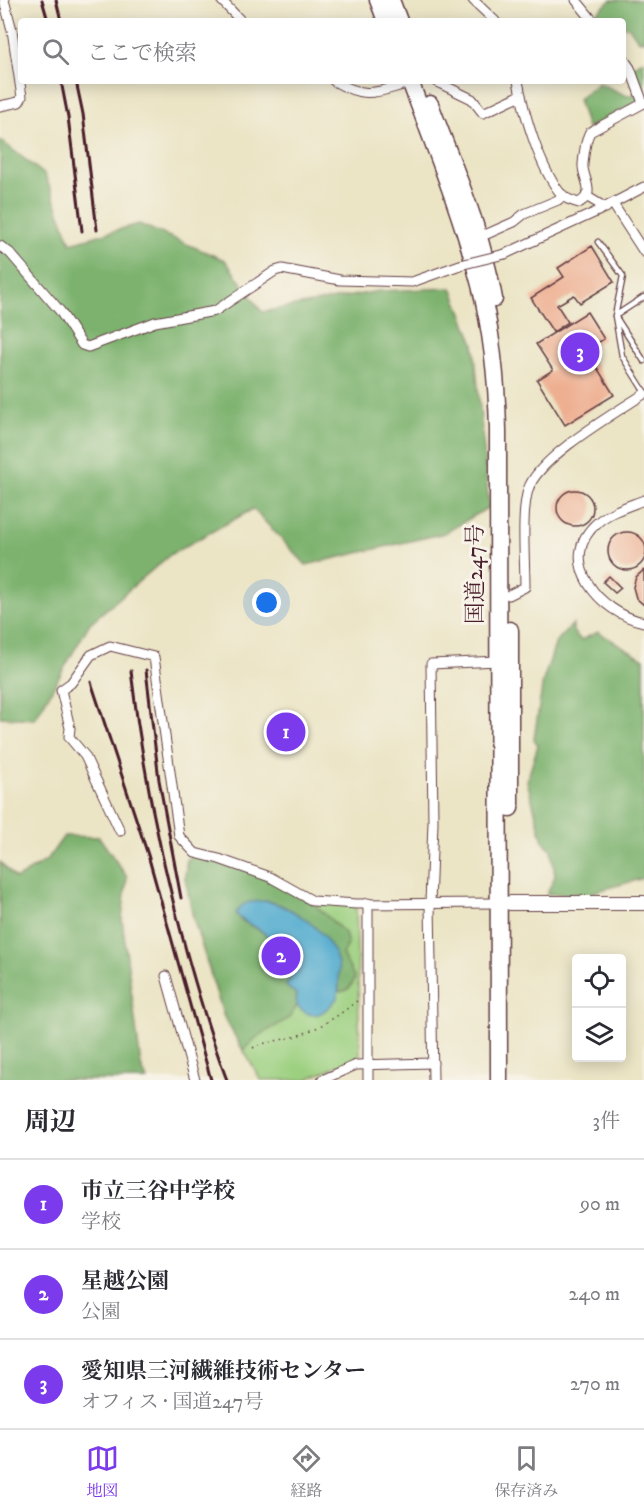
<!DOCTYPE html>
<html lang="ja">
<head>
<meta charset="utf-8">
<style>
  body { margin:0; font-family:"IM FELL DW Pica","Noto Serif JP",serif; background:#f2f2f3; color:#2b2b33 }
  .controls { position:absolute; right:18px; bottom:18px; display:grid; overflow:hidden; border-radius:6px; box-shadow:0 3px 15px #0003 }
  .controls button { width:54px; height:54px; display:grid; place-items:center; padding:0; border:0; border-bottom:2px solid #e1e1e2; background:#fff; color:#2b2b33; font:30px sans-serif }
  .you { position:absolute; left:267px; top:603px; width:21px; height:21px; margin:-15px; border:4px solid #fff; border-radius:50%; background:#1a73e8; box-shadow:0 0 0 9px #1a73e833 }
  .badge { display:grid; place-items:center; width:39px; height:39px; border-radius:50%; background:#7c3aed; color:#fff; font-size:20px; font-weight:700 }
  .pin { position:absolute; translate:-50% -50%; border:3px solid #fff; box-shadow:0 2px 6px #0006 }
  .list { margin:0; padding:0; list-style:none }
  h2 { display:flex; justify-content:space-between; align-items:center; height:78px; margin:0; padding:0 24px; font-size:26px }
  h2 small { font-size:20px; font-weight:400; color:#7c7c81 }
  .list li { display:grid; grid-template-columns:39px 1fr auto; gap:18px; align-items:center; box-sizing:border-box; height:90px; padding:0 24px; border-top:2px solid #e1e1e2 }
  .list b { display:block; font-size:22px; white-space:nowrap }
  .list p { margin:0; font-size:20px; white-space:nowrap; color:#7c7c81 }
  .list em { font-size:20px; font-style:normal; color:#7c7c81 }
  .icon { flex:none; width:33px; height:33px; fill:none; stroke:currentColor; stroke-width:2; stroke-linecap:round; stroke-linejoin:round }
  .map { position:relative; flex:none; width:644px; height:1080px; overflow:hidden }
  .search { position:absolute; background:#fff; box-shadow:0 3px 15px #0003; left:18px; right:18px; top:18px; height:66px; display:flex; align-items:center; gap:15px; box-sizing:border-box; padding:0 21px; border-radius:6px; color:#7c7c81; font-size:22px }
  .sheet { height:348px; background:#fff }
  nav { display:flex; justify-content:space-around; align-items:center; box-sizing:border-box; height:84px; border-top:2px solid #e1e1e2; background:#fff; font-size:16px; color:#7c7c81 }
  nav a { display:grid; justify-items:center; gap:3px }
  nav .on { color:#7c3aed }
  .map>svg:first-child { display:block }
  .green { fill:#9cd080; stroke:#737856; stroke-width:1.5 }
  .forest { fill:#7db26e; stroke:#64684c; stroke-width:1.5 }
  .water { fill:#51abcf; stroke:#4e657d; stroke-width:1.5 }
  .building { fill:#eeaf91 }
  .lines { fill:none; stroke-linecap:round; stroke-linejoin:round }
  .lane-casing { stroke:#623d42; stroke-width:7 }
  .street-casing { stroke:#623d42; stroke-width:11 }
  .secondary-casing { stroke:#623d42; stroke-width:16 }
  .highway-casing { stroke:#623d42; stroke-width:19 }
  .path { stroke:#623d42; stroke-width:1.5; stroke-dasharray:1.5 4.5; stroke-linecap:butt }
  .lane { stroke:#fff; stroke-width:4.5 }
  .street { stroke:#fff; stroke-width:9 }
  .secondary { stroke:#fff; stroke-width:14 }
  .highway { stroke:#fff; stroke-width:16 }
  .rail { stroke:#4a1f2b; stroke-width:3 }
  .street-bridge-casing { stroke:#623d42; stroke-width:11; stroke-linecap:butt }
  .street-bridge { stroke:#fff; stroke-width:9 }
  .labels { text-anchor:middle; dominant-baseline:central; stroke-width:6; stroke-linejoin:round; paint-order:stroke }
  .street-label { font-size:22px; fill:#4a1f2b; stroke:#f7f3e8 }
</style>
</head>
<body>
<div class="map">
<svg width="644" height="1080" viewBox="0 0 644 1080">
  <rect width="100%" height="100%" fill="#f7f3e8"/>
  <filter id="ink" filterUnits="userSpaceOnUse"><feTurbulence type="fractalNoise" baseFrequency=".0167" numOctaves="2"/><feDisplacementMap in="SourceGraphic" scale="12" xChannelSelector="R" yChannelSelector="G"/><feConvolveMatrix kernelMatrix="1 2 1 2 8 2 1 2 1" color-interpolation-filters="sRGB"/></filter>
  <filter id="wash" filterUnits="userSpaceOnUse"><feTurbulence type="fractalNoise" baseFrequency=".008" numOctaves="4" result="noise"/><feDisplacementMap in="SourceGraphic" scale="24" xChannelSelector="R" yChannelSelector="G"/><feGaussianBlur stdDeviation="1.35" result="paint"/><feColorMatrix in="noise" values="0 0 0 0 0 0 0 0 0 0 0 0 0 0 0 0 0 1.4 0 .05"/><feComposite in="paint" operator="in"/></filter>
  <g filter="url(#wash)">
    <rect width="100%" height="100%" fill="#ebe4c5"/>
    <!-- green -->
    <polygon class="green" points="187,859 313,901 356,904 360,1056 305,1080 261,1080 224,1017 193,917 185,877"/>
    <!-- forest -->
    <g class="forest">
      <polygon points="611,0 644,0 644,40 638,40 629,27 623,27 623,21 599,21 594,15"/>
      <polygon points="644,60 644,98 587,128 578,99 599,83 627,96 642,92 633,67"/>
      <polygon points="0,140 45,175 71,243 139,224 225,260 262,312 379,291 452,288 474,344 489,507 445,533 306,565 253,509 171,554 90,623 35,719 0,717"/>
      <polygon points="573,624 573,632 581,640 598,632 644,659 644,878 587,894 547,894 555,876 551,849 543,841 527,781 538,745 534,739 543,681 556,642"/>
      <polygon points="64,836 99,837 127,877 122,919 141,1066 147,1080 0,1080 0,862 16,879 47,860"/>
      <path d="M195 853 270 877 314 904 345 933 348 945 342 954 355 978C352 986 348 991 339 992V983C320 946 313 911 267 901L240 920 261 931 268 937 291 973V977L286 986 296 994 297 1006 289 1018 257 1037 243 1050 224 1017 193 917 185 877 187 859Z"/>
    </g>
    <!-- water -->
    <path class="water" d="M267 901C296 908 331 933 338 964 340 974 339 986 338 997 325 1013 314 1023 297 1006L296 994 286 986 291 977V973C286 963 272 939 264 933 255 925 243 924 236 914 241 900 254 902 267 901Z"/>
    <g id="blocks">
      <!-- building -->
      <g class="building">
        <polygon points="592,246 614,282 580,303 574,295 557,305 568,322 553,332 531,298 564,277 558,268"/>
        <polygon points="587,312 604,339 586,350 614,395 565,425 537,380 553,370 536,344"/>
        <circle cx="575" cy="508" r="18"/>
        <circle cx="627" cy="551" r="19"/>
        <polygon points="644,570 644,605 636,598 633,587 636,577"/>
        <polygon points="609,576 621,588 615,593 603,582"/>
      </g>
    </g>
  </g>
  <g filter="url(#ink)">
    <use href="#blocks" fill-opacity="0" stroke="#623d42" stroke-width="1.5"/>
    <g class="lines">
      <!-- lane casing -->
      <g class="lane-casing">
        <g id="lane">
          <polyline points="598,242 623,276 615,316 644,361"/>
          <polyline points="644,297 615,316 622,356 644,391"/>
        </g>
      </g>
      <!-- street casing -->
      <g class="street-casing">
        <g id="street">
          <polyline points="221,0 241,21"/>
          <polyline points="473,0 495,21"/>
          <polyline points="576,0 593,21"/>
          <polyline points="623,58 630,68 643,103"/>
          <path d="M334 81C367 100 376 92 410 83"/>
          <polyline points="435,81 472,99 483,113 521,95"/>
          <path d="M518 81C524 114 540 170 562 195 567 200 573 201 579 203 583 200 588 197 588 192 589 183 582 173 583 164 584 155 585 140 590 132L644 103"/>
          <polyline points="0,106 19,102 22,97 12,30 4,0"/>
          <polyline points="586,196 606,208"/>
          <polyline points="613,204 644,252"/>
          <polyline points="487,234 514,222 524,214 558,200 563,195"/>
          <polyline points="0,246 10,253 60,311 82,345 88,347 155,322 215,311 275,271 282,269 340,280 412,282 460,265"/>
          <polyline points="505,254 596,212 644,187"/>
          <path d="M644 500C629 506 611 511 598 522 554 560 600 614 644 622"/>
          <path d="M509 595 525 587C525 560 521 514 528 490 537 458 615 413 644 394"/>
          <polyline points="120,831 85,756 69,737 70,728 61,690 71,683 91,655 110,646 154,657 179,836 195,853 219,859 270,877 313,901 356,904 499,903"/>
          <polyline points="166,976 195,1080"/>
          <polyline points="322,1080 356,1065 433,1063"/>
          <polyline points="368,1080 368,903"/>
          <polyline points="433,1080 430,904 433,822 431,664 498,661"/>
        </g>
      </g>
      <!-- secondary casing -->
      <g class="secondary-casing">
        <polyline id="secondary" points="510,903 644,903"/>
      </g>
      <!-- highway casing -->
      <g class="highway-casing">
        <g id="highway">
          <polyline points="378,0 386,21"/>
          <polyline points="391,0 399,21"/>
          <path d="M410 81C435 148 462 215 480 285 492 332 497 382 498 430L499 1080"/>
          <path d="M430 104C454 168 482 231 494 299"/>
          <polyline points="510,630 510,808"/>
        </g>
      </g>
      <!-- path -->
      <path class="path" d="M253 1048C266 1041 279 1041 293 1037 317 1030 339 1016 358 1000"/>
      <!-- lane -->
      <use href="#lane" class="lane"/>
      <!-- street -->
      <use href="#street" class="street"/>
      <!-- secondary -->
      <use href="#secondary" class="secondary"/>
      <!-- highway -->
      <use href="#highway" class="highway"/>
      <!-- rail -->
      <g class="rail">
        <polyline points="42,0 48,21"/>
        <polyline points="56,0 61,21"/>
        <polyline points="61,81 68,117 82,231"/>
        <polyline points="76,81 83,114 97,230"/>
        <polyline points="146,670 159,780 181,898"/>
        <path d="M131 671C142 767 161 861 187 954 199 996 211 1039 227 1080"/>
        <polyline points="91,682 148,855 211,1080"/>
      </g>
      <!-- street-bridge casing -->
      <g class="street-bridge-casing">
        <polyline id="street-bridge" points="460,265 505,254"/>
      </g>
      <!-- street-bridge -->
      <use href="#street-bridge" class="street-bridge"/>
    </g>
  </g>
  <g class="labels">
    <!-- street labels -->
    <g class="street-label">
      <text transform="translate(475 574) rotate(-90)">国道247号</text>
    </g>
  </g>
</svg>
<div class="controls">
<button><svg class="icon" aria-label="locate" viewBox="0 0 24 24"><circle cx="12" cy="12" r="6"/><path d="M12 2v4M12 18v4M2 12h4M18 12h4"/></svg></button>
<button><svg class="icon" aria-label="layers" viewBox="0 0 24 24"><path d="M12 4l9 5-9 5-9-5zM3 14l9 5 9-5"/></svg></button>
</div>
<div class="you"></div>
<div class="pin badge" style="left:286px;top:732px">1</div>
<div class="pin badge" style="left:281px;top:956px">2</div>
<div class="pin badge" style="left:580px;top:352px">3</div>
<div class="search"><svg class="icon" aria-label="search" viewBox="0 0 24 24"><circle cx="10" cy="10" r="6"/><path d="M15 15l6 6"/></svg>ここで検索</div>
</div>
<section class="sheet">
<h2>周辺<small>3件</small></h2>
<ul class="list">
<li><span class="badge">1</span><div><b>市立三谷中学校</b><p>学校</p></div><em>90 m</em></li>
<li><span class="badge">2</span><div><b>星越公園</b><p>公園</p></div><em>240 m</em></li>
<li><span class="badge">3</span><div><b>愛知県三河繊維技術センター</b><p>オフィス · 国道247号</p></div><em>270 m</em></li>
</ul>
</section>
<nav>
<a class="on"><svg class="icon" aria-label="map" viewBox="0 0 24 24"><path d="M3 6l6-2 6 2 6-2v14l-6 2-6-2-6 2zM9 4v14M15 6v14"/></svg>地図</a>
<a><svg class="icon" aria-label="directions" viewBox="0 0 24 24"><path d="M12 3l9 9-9 9-9-9zM9 14v-3h6M13 9l2 2-2 2"/></svg>経路</a>
<a><svg class="icon" aria-label="saved" viewBox="0 0 24 24"><path d="M7 4h10v16l-5-4-5 4z"/></svg>保存済み</a>
</nav>
</body>
</html>
